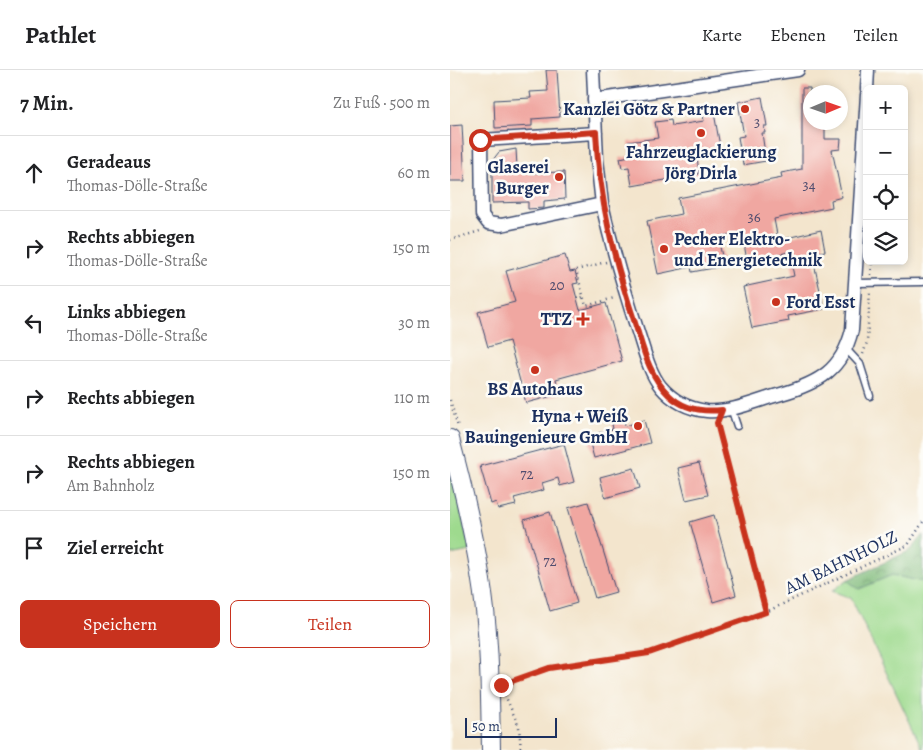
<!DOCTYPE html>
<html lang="de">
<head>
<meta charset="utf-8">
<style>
  body { margin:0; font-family:Alegreya,serif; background:#f6f6f6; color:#202124 }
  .controls { position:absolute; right:15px; top:15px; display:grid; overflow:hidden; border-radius:8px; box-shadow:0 2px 8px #0003 }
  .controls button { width:45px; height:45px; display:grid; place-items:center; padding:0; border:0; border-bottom:1px solid #e0e0e0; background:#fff; color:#202124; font:25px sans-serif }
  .compass { position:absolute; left:353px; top:15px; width:45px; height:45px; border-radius:50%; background:#fff; box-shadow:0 2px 8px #0003; rotate:88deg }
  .scale { position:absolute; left:15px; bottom:12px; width:92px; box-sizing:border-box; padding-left:5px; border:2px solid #1b2f5e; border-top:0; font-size:14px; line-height:18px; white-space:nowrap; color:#1b2f5e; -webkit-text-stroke:4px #fdfcf7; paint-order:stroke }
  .stop { position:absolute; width:15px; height:15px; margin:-11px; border:4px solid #c8321e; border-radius:50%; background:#fff }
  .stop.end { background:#c8321e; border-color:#fff; box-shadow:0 1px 5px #0008 }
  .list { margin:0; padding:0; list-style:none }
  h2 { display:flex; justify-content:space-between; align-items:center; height:65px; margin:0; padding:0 20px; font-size:21px }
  h2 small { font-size:16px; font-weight:400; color:#757577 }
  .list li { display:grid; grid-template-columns:32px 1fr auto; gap:15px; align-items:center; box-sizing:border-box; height:75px; padding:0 20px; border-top:1px solid #e0e0e0 }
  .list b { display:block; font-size:19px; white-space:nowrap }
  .list p { margin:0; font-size:16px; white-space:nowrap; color:#757577 }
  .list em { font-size:16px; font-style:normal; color:#757577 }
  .actions { display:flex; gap:10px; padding:15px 20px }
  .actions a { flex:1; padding:11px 0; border:1px solid #c8321e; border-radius:8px; text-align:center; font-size:18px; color:#c8321e }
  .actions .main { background:#c8321e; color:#fff }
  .icon { flex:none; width:28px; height:28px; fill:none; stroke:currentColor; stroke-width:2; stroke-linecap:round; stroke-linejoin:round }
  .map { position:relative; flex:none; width:473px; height:680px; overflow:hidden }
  header { display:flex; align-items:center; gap:30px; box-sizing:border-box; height:70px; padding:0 25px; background:#fff; border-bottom:1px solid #e0e0e0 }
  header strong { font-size:24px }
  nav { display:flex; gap:28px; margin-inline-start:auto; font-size:18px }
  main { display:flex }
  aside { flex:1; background:#fff }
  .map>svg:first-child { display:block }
  .grass { fill:#9eda8e; stroke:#5c8476 }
  .forest { fill:url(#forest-crowns); stroke:#4c746c }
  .building { fill:#f0a7a1 }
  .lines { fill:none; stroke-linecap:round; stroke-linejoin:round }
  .service-casing { stroke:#3b4a6f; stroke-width:9 }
  .minor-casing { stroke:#3b4a6f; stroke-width:15 }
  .secondary-casing { stroke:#3b4a6f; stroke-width:20 }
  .path { stroke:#3b4a6f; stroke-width:2.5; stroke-dasharray:1 4; stroke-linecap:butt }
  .service { stroke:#fff; stroke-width:6 }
  .minor { stroke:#fff; stroke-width:12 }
  .secondary { stroke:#fff; stroke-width:18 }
  .route { stroke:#c8321e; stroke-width:6 }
  .poi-dot { fill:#c8321e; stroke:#fdfcf7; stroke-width:2 }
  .labels { text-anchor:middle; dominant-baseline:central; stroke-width:5; stroke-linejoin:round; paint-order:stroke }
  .number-label { font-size:15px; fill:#504d6f }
  .poi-label { font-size:18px; font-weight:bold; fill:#1b2f5e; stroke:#fdfcf7; text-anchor:end }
  .street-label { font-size:18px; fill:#1b2f5e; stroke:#fdfcf7 }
</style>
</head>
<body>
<header>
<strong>Pathlet</strong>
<nav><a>Karte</a><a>Ebenen</a><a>Teilen</a></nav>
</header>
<main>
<aside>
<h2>7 Min.<small>Zu Fuß · 500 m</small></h2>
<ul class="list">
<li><svg class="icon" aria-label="ahead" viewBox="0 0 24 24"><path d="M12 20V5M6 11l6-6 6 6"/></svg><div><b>Geradeaus</b><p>Thomas-Dölle-Straße</p></div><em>60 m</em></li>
<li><svg class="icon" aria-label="right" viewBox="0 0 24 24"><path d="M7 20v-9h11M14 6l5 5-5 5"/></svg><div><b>Rechts abbiegen</b><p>Thomas-Dölle-Straße</p></div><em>150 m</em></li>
<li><svg class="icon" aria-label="left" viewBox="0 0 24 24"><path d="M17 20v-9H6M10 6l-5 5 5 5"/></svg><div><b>Links abbiegen</b><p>Thomas-Dölle-Straße</p></div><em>30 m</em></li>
<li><svg class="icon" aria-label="right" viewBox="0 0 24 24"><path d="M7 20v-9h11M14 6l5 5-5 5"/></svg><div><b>Rechts abbiegen</b></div><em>110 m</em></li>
<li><svg class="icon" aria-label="right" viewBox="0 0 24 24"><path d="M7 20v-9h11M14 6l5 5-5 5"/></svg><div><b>Rechts abbiegen</b><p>Am Bahnholz</p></div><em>150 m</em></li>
<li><svg class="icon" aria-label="arrive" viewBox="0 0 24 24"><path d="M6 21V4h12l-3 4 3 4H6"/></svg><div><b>Ziel erreicht</b></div></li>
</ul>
<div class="actions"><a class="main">Speichern</a><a>Teilen</a></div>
</aside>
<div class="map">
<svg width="473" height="680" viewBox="0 0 473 680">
  <defs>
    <pattern id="forest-crowns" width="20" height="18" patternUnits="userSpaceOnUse" patternTransform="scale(1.25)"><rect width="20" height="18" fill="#7eba79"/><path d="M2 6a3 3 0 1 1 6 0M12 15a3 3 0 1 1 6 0" fill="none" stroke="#669866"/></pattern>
  </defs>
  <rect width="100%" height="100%" fill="#fdfcf7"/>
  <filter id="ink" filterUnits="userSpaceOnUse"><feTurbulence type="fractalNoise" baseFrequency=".02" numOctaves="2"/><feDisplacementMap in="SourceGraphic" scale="10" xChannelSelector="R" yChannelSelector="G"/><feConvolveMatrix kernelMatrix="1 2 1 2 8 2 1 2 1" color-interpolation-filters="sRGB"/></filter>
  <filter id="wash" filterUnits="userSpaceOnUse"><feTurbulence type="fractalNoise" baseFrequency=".0096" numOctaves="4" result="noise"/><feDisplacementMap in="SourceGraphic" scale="20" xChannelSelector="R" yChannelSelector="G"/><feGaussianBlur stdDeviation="1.12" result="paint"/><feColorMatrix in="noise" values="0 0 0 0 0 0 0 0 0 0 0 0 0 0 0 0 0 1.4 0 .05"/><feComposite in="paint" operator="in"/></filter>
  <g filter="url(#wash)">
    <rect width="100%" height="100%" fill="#f3e5cd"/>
    <!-- grass -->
    <g class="grass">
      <polygon points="0,395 20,481 0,485"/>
      <polygon points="442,505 473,512 473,680 401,528 382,521 397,510 409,519"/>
    </g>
    <!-- forest -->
    <polygon class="forest" points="473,464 473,512 442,505 409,519 397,510 461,480"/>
    <g id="blocks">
      <!-- building -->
      <g class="building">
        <polygon points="96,0 107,0 110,47 82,49 82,56 45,58 44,30 81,28 80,22 98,21"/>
        <polygon points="352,18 360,18 360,52 375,52 375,69 391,69 390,79 382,80 392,127 381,130 382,137 324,149 328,170 371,160 375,181 362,184 374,239 338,246 339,251 302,258 293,217 344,206 339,182 297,191 292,162 268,167 274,196 242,202 241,197 208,204 197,151 231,144 228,128 332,108 331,103 352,99"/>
        <polygon points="312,27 317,56 314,56 315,63 312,63 316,91 293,95 288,67 294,66 288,32"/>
        <polygon points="263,37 271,82 247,86 249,104 182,116 179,97 172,98 170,88 180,86 178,72 208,68 205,52 221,50 222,56 254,51 252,39"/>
        <polygon points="12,55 15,111 0,111 0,56"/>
        <polygon points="66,79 67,97 79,103 114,102 115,129 94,131 94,138 78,139 78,132 42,133 42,91 49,82"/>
        <polygon points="115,185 120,202 125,201 128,213 123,214 130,240 156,233 172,291 106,309 110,324 76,333 59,271 38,277 28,242 65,232 56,201"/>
        <polygon points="174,350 175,356 194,350 200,373 144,388 138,366 163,359 162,354"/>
        <polygon points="114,374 124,412 110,416 108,408 92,413 94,420 64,428 66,435 48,439 46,432 41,434 30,396"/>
        <polygon points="249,393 258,425 236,430 228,398"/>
        <polygon points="184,398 190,418 155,428 150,407"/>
        <polygon points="138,432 166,522 145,528 118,438"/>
        <polygon points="100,442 127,533 100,541 74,450"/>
        <polygon points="264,445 286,525 263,532 240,452"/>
      </g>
    </g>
  </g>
  <g filter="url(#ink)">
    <use href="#blocks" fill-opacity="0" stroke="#3b4a6f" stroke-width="1"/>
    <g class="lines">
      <!-- service casing -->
      <g class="service-casing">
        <g id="service">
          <polyline points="406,213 473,212"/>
          <polyline points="397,280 410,294 420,326"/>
          <polyline points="281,338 287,356"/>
        </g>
      </g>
      <!-- minor casing -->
      <g class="minor-casing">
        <g id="minor">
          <polyline points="143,0 147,89 152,134 51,155 38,153 32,145 31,70 146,63"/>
          <polyline points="417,19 418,0"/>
          <polyline points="144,30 348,0"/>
          <path d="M152 134C162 178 174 219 188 262 194 280 199 302 211 317 223 331 239 339 257 341 281 343 309 330 331 324 369 313 392 300 402 260L417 25"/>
        </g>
      </g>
      <!-- secondary casing -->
      <g class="secondary-casing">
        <path id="secondary" d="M0 369C12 414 23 459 30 504 40 562 40 622 41 680"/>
      </g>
      <!-- path -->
      <g class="path">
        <polyline points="0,170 30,161"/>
        <polyline points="156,192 126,200 136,236 164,228"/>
        <polyline points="421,205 422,191"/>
        <polyline points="127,229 133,227"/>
        <polyline points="413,284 417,272 420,220"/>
        <polyline points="0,330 8,357"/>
        <polyline points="267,353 316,542"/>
        <polyline points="55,613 99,598 199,583 316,542 458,475 473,452"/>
        <polyline points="55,625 69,657 71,680"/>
      </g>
      <!-- service -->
      <use href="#service" class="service"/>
      <!-- minor -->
      <use href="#minor" class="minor"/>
      <!-- secondary -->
      <use href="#secondary" class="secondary"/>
    </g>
  </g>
  <g class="lines" filter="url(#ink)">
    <!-- route -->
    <path class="route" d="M30 70 146 62C149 129 164 190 185 253 193 278 199 306 219 325 233 339 253 342 272 340L267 353 316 542 199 583 99 598 51 615"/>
  </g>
  <!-- markers -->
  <g class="poi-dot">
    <circle cx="295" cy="39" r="5"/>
    <circle cx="251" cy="63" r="5"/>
    <circle cx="109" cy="107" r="5"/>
    <circle cx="214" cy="179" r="5"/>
    <circle cx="326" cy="232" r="5"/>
    <path d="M130.5 241.5h5v5h5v5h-5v5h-5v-5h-5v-5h5z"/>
    <circle cx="85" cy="300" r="5"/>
    <circle cx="188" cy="356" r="5"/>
  </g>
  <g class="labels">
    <!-- number labels -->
    <g class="number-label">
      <text x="307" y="52">3</text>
      <text x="359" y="115">34</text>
      <text x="304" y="147">36</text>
      <text x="107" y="215">20</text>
      <text x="77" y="404">72</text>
      <text x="100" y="491">72</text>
    </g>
    <!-- poi labels -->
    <g class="poi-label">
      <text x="285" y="39">Kanzlei Götz &amp; Partner</text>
      <text x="251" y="82" text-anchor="middle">Fahrzeuglackierung<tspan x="251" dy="21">Jörg Dirla</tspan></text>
      <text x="99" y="97">Glaserei<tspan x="99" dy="21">Burger</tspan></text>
      <text x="224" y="169" text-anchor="start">Pecher Elektro-<tspan x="224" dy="21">und Energietechnik</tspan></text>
      <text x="336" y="232" text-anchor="start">Ford Esst</text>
      <text x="122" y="249">TTZ</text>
      <text x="85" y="319" text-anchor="middle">BS Autohaus</text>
      <text x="178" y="346">Hyna + Weiß<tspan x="178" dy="21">Bauingenieure GmbH</tspan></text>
    </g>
    <!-- street labels -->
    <g class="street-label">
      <text transform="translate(391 492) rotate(-26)">AM BAHNHOLZ</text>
    </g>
  </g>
</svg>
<div class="controls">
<button>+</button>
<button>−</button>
<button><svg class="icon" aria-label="locate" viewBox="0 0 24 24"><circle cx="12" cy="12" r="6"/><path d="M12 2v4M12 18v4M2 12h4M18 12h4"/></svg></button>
<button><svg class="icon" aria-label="layers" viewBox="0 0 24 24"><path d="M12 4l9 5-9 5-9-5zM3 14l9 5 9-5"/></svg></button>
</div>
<svg class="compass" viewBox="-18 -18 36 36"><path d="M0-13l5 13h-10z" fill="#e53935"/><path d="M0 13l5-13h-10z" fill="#757577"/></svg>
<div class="scale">50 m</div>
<div class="stop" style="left:30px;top:70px"></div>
<div class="stop end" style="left:51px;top:615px"></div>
</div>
</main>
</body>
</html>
